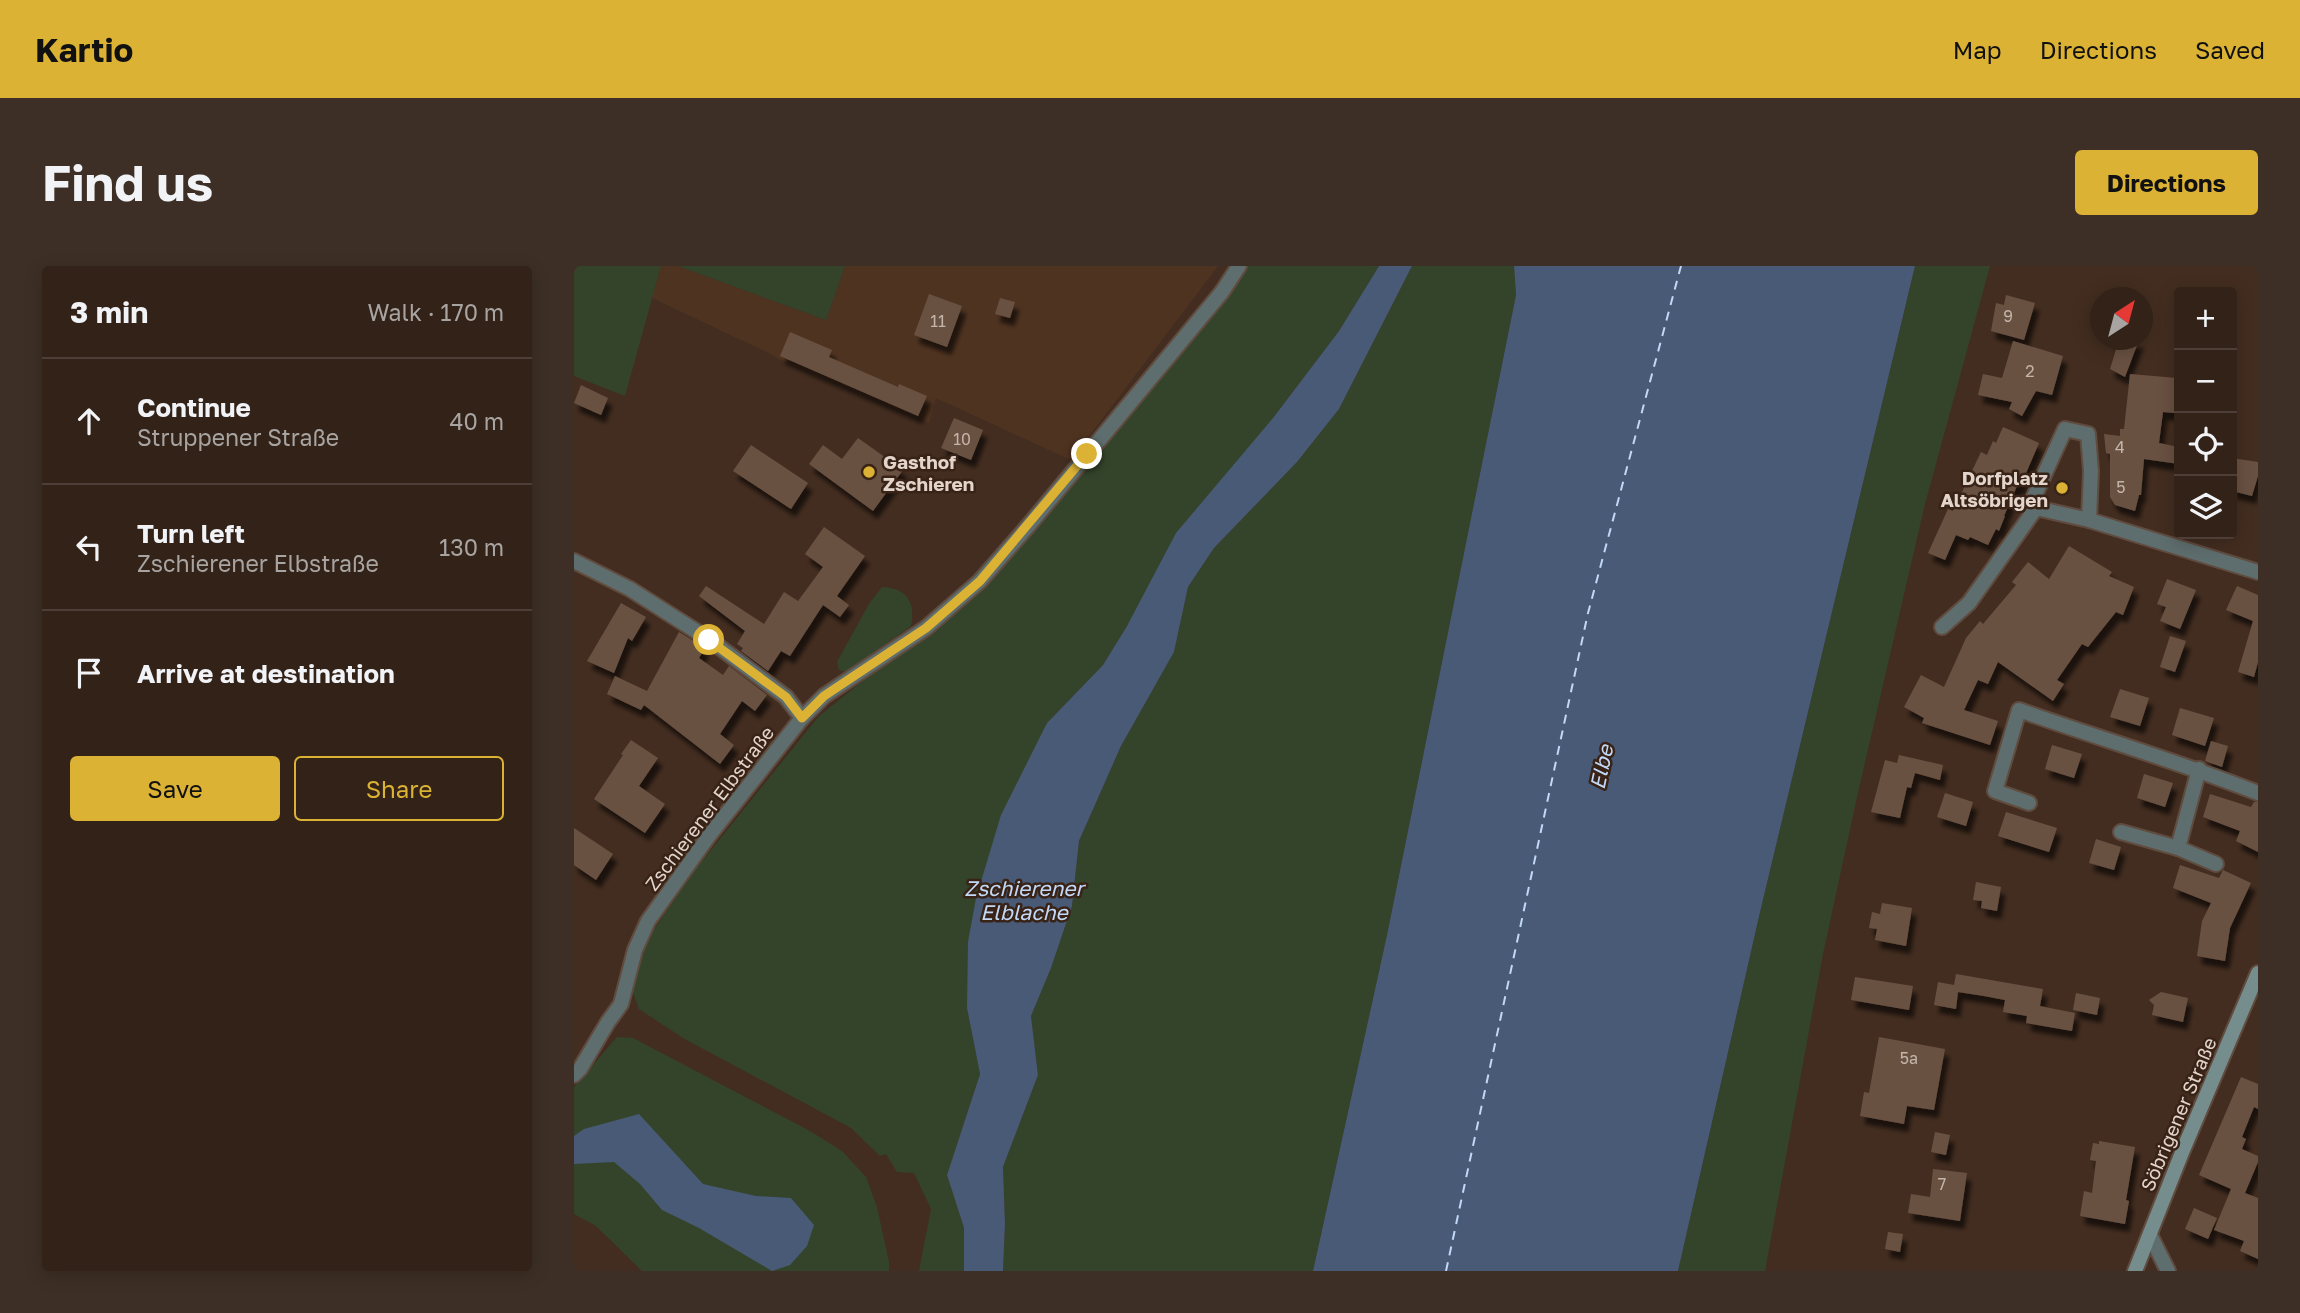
<!DOCTYPE html>
<html lang="en">
<head>
<meta charset="utf-8">
<style>
  body { margin:0; font-family:"Golos Text",sans-serif; background:#3d2f25; color:#f1f3f6 }
  .controls { position:absolute; right:21px; top:21px; display:grid; overflow:hidden; border-radius:7px; box-shadow:0 4px 18px #0003 }
  .controls button { width:63px; height:63px; display:grid; place-items:center; padding:0; border:0; border-bottom:2px solid #4d3f37; background:#322218; color:#f1f3f6; font:35px sans-serif }
  .compass { position:absolute; left:1516px; top:21px; width:63px; height:63px; border-radius:50%; background:#322218; box-shadow:0 4px 18px #0003; rotate:36deg }
  .stop { position:absolute; width:21px; height:21px; margin:-16px; border:5px solid #dbb233; border-radius:50%; background:#fff }
  .stop.end { background:#dbb233; border-color:#fff; box-shadow:0 2px 7px #0008 }
  .list { margin:0; padding:0; list-style:none }
  h2 { display:flex; justify-content:space-between; align-items:center; height:91px; margin:0; padding:0 28px; font-size:30px }
  h2 small { font-size:23px; font-weight:400; color:#a8a4a2 }
  .list li { display:grid; grid-template-columns:46px 1fr auto; gap:21px; align-items:center; box-sizing:border-box; height:126px; padding:0 28px; border-top:2px solid #4d3f37 }
  .list b { display:block; font-size:26px; white-space:nowrap }
  .list p { margin:0; font-size:23px; white-space:nowrap; color:#a8a4a2 }
  .list em { font-size:23px; font-style:normal; color:#a8a4a2 }
  .actions { display:flex; gap:14px; padding:21px 28px }
  .actions a { flex:1; padding:16px 0; border:2px solid #dbb233; border-radius:7px; text-align:center; font-size:24px; color:#dbb233 }
  .actions .main { background:#dbb233; color:#111 }
  .icon { flex:none; width:38px; height:38px; fill:none; stroke:currentColor; stroke-width:2; stroke-linecap:round; stroke-linejoin:round }
  .map { position:relative; flex:none; width:1684px; height:1005px; overflow:hidden; border-radius:7px }
  header { display:flex; align-items:center; gap:42px; box-sizing:border-box; height:98px; padding:0 35px; background:#dbb233; color:#111 }
  header strong { font-size:33px }
  nav { display:flex; gap:38px; margin-inline-start:auto; font-size:24px }
  .intro { display:flex; align-items:center; justify-content:space-between; box-sizing:border-box; height:168px; padding:0 42px }
  h1 { margin:0; font-size:49px }
  .button { padding:18px 32px; border-radius:7px; background:#dbb233; color:#111; font-size:24px; font-weight:700 }
  main { display:flex; gap:42px; padding:0 42px }
  aside { flex:1; background:#322218; border-radius:7px; box-shadow:0 4px 18px #0003 }
  .map>svg:first-child { display:block }
  .built { fill:#4f3321 }
  .green { fill:#34442b }
  .water { fill:#485a75 }
  .lines { fill:none; stroke-linecap:round; stroke-linejoin:round }
  .ferry { stroke:#c2d8f6; stroke-width:2; stroke-dasharray:9 7; stroke-linecap:butt }
  .building { fill:#695142; filter:url(#shadow) }
  .street-casing { stroke:#604b3f; stroke-width:18 }
  .secondary-casing { stroke:#604b3f; stroke-width:18 }
  .street { stroke:#5e6d6d; stroke-width:14 }
  .secondary { stroke:#758d8d; stroke-width:14 }
  .route { stroke:#dbb233; stroke-width:9 }
  .poi-dot { fill:#dbb233; stroke:#382316; stroke-width:2.5 }
  .labels { text-anchor:middle; dominant-baseline:central; stroke-width:5; stroke-linejoin:round; paint-order:stroke }
  .number-label { font-size:16px; fill:#c4b4aa }
  .poi-label { font-size:19px; font-weight:bold; fill:#e3d5cc; stroke:#382316; text-anchor:start }
  .street-label { font-size:19px; fill:#e3d5cc; stroke:#382316 }
  .water-label { font-size:21px; font-style:italic; fill:#c2d8f6; stroke:#382316 }
</style>
</head>
<body>
<header>
<strong>Kartio</strong>
<nav><a>Map</a><a>Directions</a><a>Saved</a></nav>
</header>
<div class="intro"><h1>Find us</h1><a class="button">Directions</a></div>
<main>
<aside>
<h2>3 min<small>Walk · 170 m</small></h2>
<ul class="list">
<li><svg class="icon" aria-label="ahead" viewBox="0 0 24 24"><path d="M12 20V5M6 11l6-6 6 6"/></svg><div><b>Continue</b><p>Struppener Straße</p></div><em>40 m</em></li>
<li><svg class="icon" aria-label="left" viewBox="0 0 24 24"><path d="M17 20v-9H6M10 6l-5 5 5 5"/></svg><div><b>Turn left</b><p>Zschierener Elbstraße</p></div><em>130 m</em></li>
<li><svg class="icon" aria-label="arrive" viewBox="0 0 24 24"><path d="M6 21V4h12l-3 4 3 4H6"/></svg><div><b>Arrive at destination</b></div></li>
</ul>
<div class="actions"><a class="main">Save</a><a>Share</a></div>
</aside>
<div class="map">
<svg width="1684" height="1005" viewBox="0 0 1684 1005">
  <defs>
    <filter id="shadow"><feDropShadow dx="4.5" dy="8" stdDeviation="2" flood-color="#0009"/></filter>
  </defs>
  <rect width="100%" height="100%" fill="#432d20"/>
  <!-- built -->
  <polygon class="built" points="87,0 104,0 252,54 271,0 644,0 497,194 362,132 355,157 203,92 195,87 78,32"/>
  <!-- green -->
  <g class="green">
    <polygon points="0,0 87,0 51,130 0,110"/>
    <polygon points="104,0 271,0 252,54"/>
    <polygon points="671,0 805,0 765,65 699,152 553,360 529,399 473,457 393,742 406,808 373,909 390,962 390,1005 345,1005 357,943 340,907 323,906 312,888 306,890 277,862 109,772 65,743 58,724 70,678 120,605 245,450 310,398 389,342 508,206"/>
    <polygon points="838,0 940,0 942,29 813,669 739,1005 429,1005 431,958 429,901 464,809 457,750 477,702 498,640 505,575 547,480 600,386 614,321 640,282 723,196 765,143"/>
    <polygon points="1341,0 1416,0 1351,238 1283,531 1249,688 1191,1005 1104,1005 1187,642"/>
    <path d="M308 321C333 322 342 337 337 360L272 406 265 404 263 396 295 338Z"/>
    <polygon points="43,771 59,772 236,865 268,885 292,911 303,941 315,996 315,1005 68,1005 22,960 0,948 0,821"/>
  </g>
  <!-- water -->
  <g class="water">
    <polygon points="805,0 838,0 765,143 723,196 640,282 614,321 600,386 547,480 505,575 498,640 477,702 457,750 464,809 429,901 431,958 429,1005 390,1005 390,962 373,909 406,808 393,742 394,676 402,632 427,549 473,457 529,399 553,360 602,267 699,152 765,65"/>
    <polygon points="940,0 1341,0 1187,642 1104,1005 739,1005 813,669 942,29"/>
    <polygon points="65,848 129,918 182,930 217,932 240,959 233,980 216,999 198,1005 125,962 88,944 66,918 40,896 0,898 0,870 10,863"/>
  </g>
  <g class="lines">
    <!-- ferry -->
    <polyline class="ferry" points="872,1005 1014,347 1107,0"/>
  </g>
  <!-- building -->
  <g class="building">
    <polygon points="355,28 388,40 373,81 340,69"/>
    <polygon points="1432,29 1461,37 1450,74 1417,65 1422,37 1430,39"/>
    <polygon points="426,32 441,36 436,52 421,48"/>
    <polygon points="216,66 258,84 255,91 324,121 325,118 353,130 344,150 206,90"/>
    <polygon points="1545,74 1565,74 1551,111 1536,103"/>
    <polygon points="1439,75 1489,90 1478,129 1462,125 1448,150 1435,143 1438,136 1404,129 1409,108 1428,112"/>
    <polygon points="1556,108 1603,112 1600,147 1589,146 1585,177 1605,181 1605,198 1570,193 1567,229 1565,229 1561,245 1541,239 1536,231 1536,188 1532,187 1530,168 1546,170 1546,163 1550,163"/>
    <polygon points="7,119 34,132 27,149 0,137"/>
    <polygon points="380,152 409,164 397,194 367,182"/>
    <polygon points="1429,161 1465,177 1446,221 1443,220 1430,250 1431,250 1425,265 1422,263 1414,279 1396,271 1394,274 1382,269 1371,294 1354,287 1374,243 1379,245 1407,186 1413,189 1419,175 1422,177"/>
    <polygon points="284,172 329,204 299,245 235,198 249,179 268,193"/>
    <polygon points="177,179 234,217 217,243 159,205"/>
    <polygon points="1658,192 1684,196 1684,210 1678,230 1658,225"/>
    <polygon points="250,261 291,290 263,330 275,339 266,351 249,339 216,390 207,385 194,405 167,385 169,382 163,378 171,365 125,330 132,320 190,358 210,326 224,335 249,301 231,288"/>
    <polygon points="1495,280 1538,306 1535,310 1560,321 1549,349 1542,346 1514,381 1508,378 1483,414 1490,418 1479,435 1424,396 1414,418 1404,414 1390,444 1424,455 1416,479 1348,457 1350,452 1330,441 1347,409 1370,421 1392,372 1406,355 1409,358 1442,319 1438,316 1454,296 1475,313"/>
    <polygon points="1593,313 1622,324 1606,363 1586,355 1592,341 1583,338"/>
    <polygon points="1663,320 1684,329 1684,396 1680,411 1664,406 1679,355 1652,344"/>
    <polygon points="47,337 72,351 58,375 54,372 40,407 13,395"/>
    <polygon points="105,366 131,382 125,392 149,409 155,400 193,429 181,445 168,435 146,468 160,479 146,498 70,439 67,444 33,428 41,410 73,425"/>
    <polygon points="1596,370 1612,375 1601,406 1586,401"/>
    <polygon points="1546,423 1575,432 1566,460 1536,451"/>
    <polygon points="1606,442 1640,452 1631,480 1598,469"/>
    <polygon points="57,474 84,492 65,520 91,538 71,567 20,533 49,489 47,488"/>
    <polygon points="1637,475 1654,480 1648,501 1631,495"/>
    <polygon points="1478,479 1508,488 1500,512 1471,503"/>
    <polygon points="1325,489 1369,499 1366,514 1341,507 1337,522 1333,521 1326,552 1297,546 1311,494 1323,497"/>
    <polygon points="1570,508 1599,517 1591,541 1563,532"/>
    <polygon points="1371,527 1399,536 1392,560 1363,551"/>
    <polygon points="1636,528 1677,541 1680,536 1684,536 1684,586 1662,575 1666,565 1629,551"/>
    <polygon points="1432,546 1483,562 1475,586 1424,570"/>
    <polygon points="0,562 39,588 22,614 0,599"/>
    <polygon points="1522,573 1547,581 1540,604 1515,597"/>
    <polygon points="1606,599 1645,612 1649,604 1677,617 1656,662 1651,695 1623,690 1628,655 1637,637 1599,622"/>
    <polygon points="1402,616 1427,621 1423,645 1407,642 1408,635 1399,634"/>
    <polygon points="1308,637 1338,642 1332,680 1301,674 1303,663 1295,662 1298,646 1306,648"/>
    <polygon points="1382,708 1469,723 1466,740 1501,747 1498,765 1452,757 1453,750 1429,746 1431,734 1410,730 1384,726 1382,743 1360,739 1364,716 1380,719"/>
    <polygon points="1281,711 1339,720 1335,744 1277,734"/>
    <polygon points="1587,726 1614,732 1609,756 1578,749 1580,739 1575,734"/>
    <polygon points="1502,727 1526,732 1523,749 1499,744"/>
    <polygon points="1305,771 1371,783 1360,844 1333,840 1330,858 1286,850 1290,826 1295,827"/>
    <polygon points="1667,811 1684,818 1684,843 1680,841 1668,871 1672,873 1668,883 1684,890 1684,896 1671,927 1684,932 1684,993 1666,985 1670,975 1640,964 1657,923 1625,909"/>
    <polygon points="1361,866 1376,869 1372,889 1357,886"/>
    <polygon points="1525,875 1561,881 1552,934 1555,935 1551,958 1506,950 1510,925 1518,927 1522,895 1516,894 1519,877 1525,878"/>
    <polygon points="1359,903 1393,907 1386,955 1334,947 1337,928 1356,931"/>
    <polygon points="1620,942 1643,952 1634,973 1611,963"/>
    <polygon points="1314,966 1329,968 1326,986 1311,983"/>
  </g>
  <g class="lines">
    <!-- street casing -->
    <g class="street-casing">
      <g id="street">
        <polygon points="1491,163 1514,168 1517,205 1515,254 1462,242 1459,233"/>
        <polyline points="1515,254 1684,306"/>
        <polyline points="0,295 56,323 136,374 212,431 228,452"/>
        <polyline points="1368,361 1395,337 1462,242"/>
        <path d="M1455 537 1421 525 1445 444C1524 472 1606 496 1684 527"/>
        <polyline points="1547,566 1604,582 1625,503"/>
        <polyline points="1604,582 1642,598"/>
        <polyline points="0,809 6,803 34,756 47,738 61,684 74,655 134,571 228,452 250,430 352,362 406,315 455,259 648,26 665,0"/>
        <polyline points="1576,969 1594,1005"/>
      </g>
    </g>
    <!-- secondary casing -->
    <g class="secondary-casing">
      <polyline id="secondary" points="1561,1005 1609,884 1684,707"/>
    </g>
    <!-- street -->
    <use href="#street" class="street"/>
    <!-- secondary -->
    <use href="#secondary" class="secondary"/>
  </g>
  <g class="lines">
    <!-- route -->
    <polyline class="route" points="135,374 212,431 228,452 250,430 352,362 406,315 513,188"/>
  </g>
  <!-- markers -->
  <g class="poi-dot">
    <circle cx="295" cy="206" r="7"/>
    <circle cx="1488" cy="222" r="7"/>
  </g>
  <g class="labels">
    <!-- number labels -->
    <g class="number-label">
      <text x="1434" y="50">9</text>
      <text x="364" y="55">11</text>
      <text x="1456" y="105">2</text>
      <text x="388" y="173">10</text>
      <text x="1546" y="181">4</text>
      <text x="1547" y="221">5</text>
      <text x="1335" y="792">5a</text>
      <text x="1368" y="918">7</text>
    </g>
    <!-- poi labels -->
    <g class="poi-label">
      <text x="309" y="195">Gasthof<tspan x="309" dy="22">Zschieren</tspan></text>
      <text x="1474" y="211" text-anchor="end">Dorfplatz<tspan x="1474" dy="22">Altsöbrigen</tspan></text>
    </g>
    <!-- street labels -->
    <g class="street-label">
      <text transform="translate(135 542) rotate(-53)">Zschierener Elbstraße</text>
      <text transform="translate(1604 848) rotate(-67)">Söbrigener Straße</text>
    </g>
    <!-- water labels -->
    <g class="water-label">
      <text transform="translate(1027 501) rotate(-78)">Elbe</text>
      <text x="450" y="622">Zschierener<tspan x="450" dy="24">Elblache</tspan></text>
    </g>
  </g>
</svg>
<div class="controls">
<button>+</button>
<button>−</button>
<button><svg class="icon" aria-label="locate" viewBox="0 0 24 24"><circle cx="12" cy="12" r="6"/><path d="M12 2v4M12 18v4M2 12h4M18 12h4"/></svg></button>
<button><svg class="icon" aria-label="layers" viewBox="0 0 24 24"><path d="M12 4l9 5-9 5-9-5zM3 14l9 5 9-5"/></svg></button>
</div>
<svg class="compass" viewBox="-18 -18 36 36"><path d="M0-13l5 13h-10z" fill="#e53935"/><path d="M0 13l5-13h-10z" fill="#a8a4a2"/></svg>
<div class="stop" style="left:135px;top:374px"></div>
<div class="stop end" style="left:513px;top:188px"></div>
</div>
</main>
</body>
</html>
